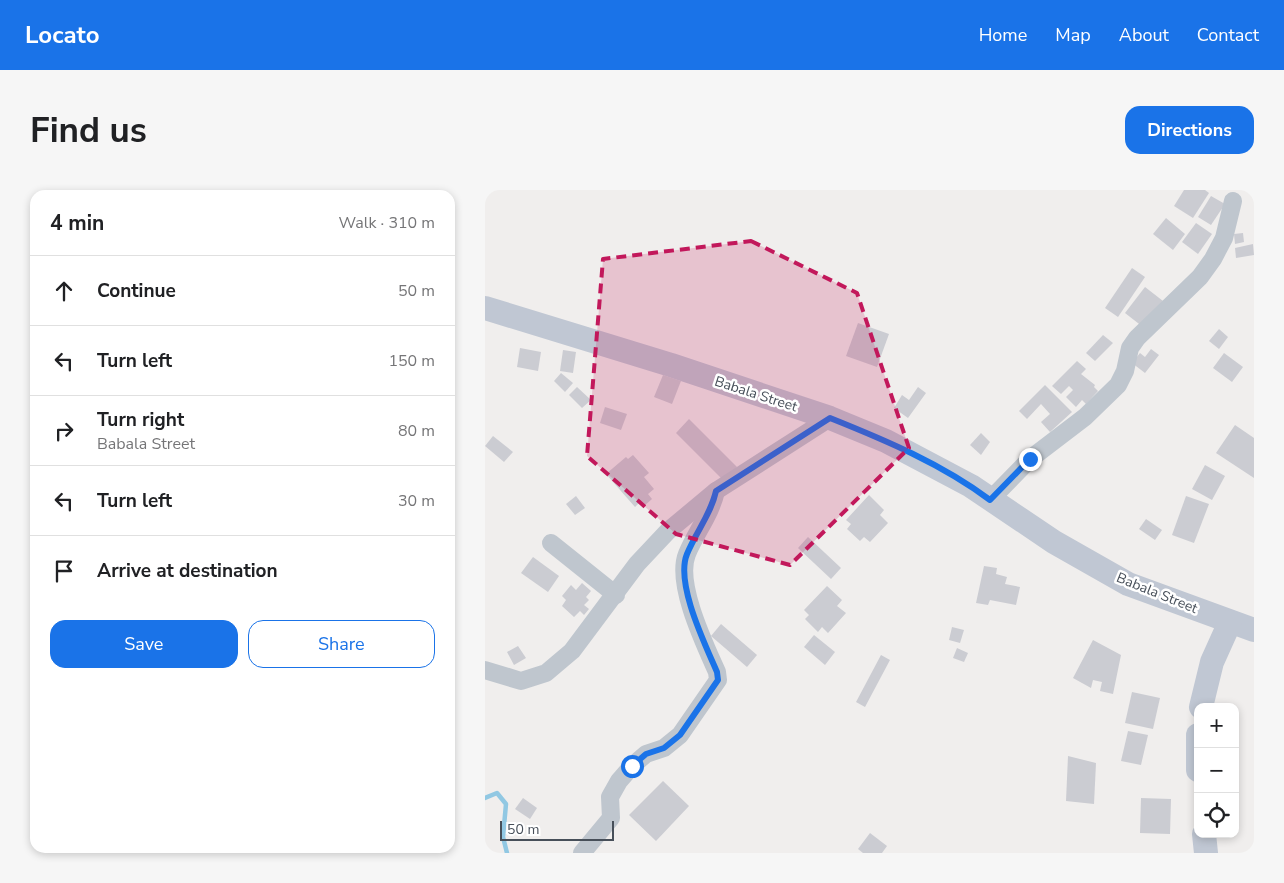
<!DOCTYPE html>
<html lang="en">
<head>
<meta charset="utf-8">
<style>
  body { margin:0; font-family:"Nunito Sans",sans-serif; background:#f6f6f6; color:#202124 }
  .controls { position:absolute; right:15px; bottom:15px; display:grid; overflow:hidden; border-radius:10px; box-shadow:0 2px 8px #0003 }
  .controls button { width:45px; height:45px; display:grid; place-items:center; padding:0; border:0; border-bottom:1px solid #e0e0e0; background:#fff; color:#202124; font:25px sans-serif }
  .scale { position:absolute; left:15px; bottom:12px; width:114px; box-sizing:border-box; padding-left:5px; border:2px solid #474f59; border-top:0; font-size:14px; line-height:18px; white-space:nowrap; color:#474f59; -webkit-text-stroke:4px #fff; paint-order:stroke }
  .stop { position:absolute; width:15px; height:15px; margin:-11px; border:4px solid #1a73e8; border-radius:50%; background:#fff }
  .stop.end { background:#1a73e8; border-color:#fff; box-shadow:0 1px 5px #0008 }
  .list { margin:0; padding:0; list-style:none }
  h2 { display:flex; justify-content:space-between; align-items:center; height:65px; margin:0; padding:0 20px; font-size:21px }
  h2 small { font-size:16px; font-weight:400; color:#757577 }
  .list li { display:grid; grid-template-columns:32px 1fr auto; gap:15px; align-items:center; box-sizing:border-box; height:70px; padding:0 20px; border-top:1px solid #e0e0e0 }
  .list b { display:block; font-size:19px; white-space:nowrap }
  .list p { margin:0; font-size:16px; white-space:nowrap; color:#757577 }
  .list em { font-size:16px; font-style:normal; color:#757577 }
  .actions { display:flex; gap:10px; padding:15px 20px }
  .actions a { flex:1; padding:11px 0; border:1px solid #1a73e8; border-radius:15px; text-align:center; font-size:18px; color:#1a73e8 }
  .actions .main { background:#1a73e8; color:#fff }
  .icon { flex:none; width:28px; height:28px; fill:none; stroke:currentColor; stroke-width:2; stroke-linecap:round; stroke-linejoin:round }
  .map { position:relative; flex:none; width:769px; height:663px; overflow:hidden; border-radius:15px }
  header { display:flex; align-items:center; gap:30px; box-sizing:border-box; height:70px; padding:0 25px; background:#1a73e8; color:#fff }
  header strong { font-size:24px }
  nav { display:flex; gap:28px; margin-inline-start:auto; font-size:18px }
  .intro { display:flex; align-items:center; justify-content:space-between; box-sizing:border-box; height:120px; padding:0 30px }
  h1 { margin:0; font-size:35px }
  .button { padding:12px 22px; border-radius:15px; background:#1a73e8; color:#fff; font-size:18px; font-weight:700 }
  main { display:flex; gap:30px; padding:0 30px }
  aside { flex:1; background:#fff; border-radius:15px; box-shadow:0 2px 8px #0003 }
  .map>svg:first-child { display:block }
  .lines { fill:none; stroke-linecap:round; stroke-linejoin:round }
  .stream { stroke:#91c8e3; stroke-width:4.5 }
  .building { fill:#cbccd2 }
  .street { stroke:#bfc6ce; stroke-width:18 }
  .secondary { stroke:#c0c7d3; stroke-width:24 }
  .route { stroke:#1a73e8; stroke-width:6 }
  .marked { fill:#c2185b; fill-opacity:0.2; stroke:#c2185b; stroke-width:4; stroke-dasharray:10 6; stroke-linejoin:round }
  .labels { text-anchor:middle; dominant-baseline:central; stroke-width:5; stroke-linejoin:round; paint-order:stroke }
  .street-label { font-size:14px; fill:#474f59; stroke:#fff }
</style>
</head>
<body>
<header>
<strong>Locato</strong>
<nav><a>Home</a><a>Map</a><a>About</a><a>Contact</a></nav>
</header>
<div class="intro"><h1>Find us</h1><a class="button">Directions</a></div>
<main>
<aside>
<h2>4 min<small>Walk · 310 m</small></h2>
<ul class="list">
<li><svg class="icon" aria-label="ahead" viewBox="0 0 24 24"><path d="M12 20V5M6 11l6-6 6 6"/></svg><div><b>Continue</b></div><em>50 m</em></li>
<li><svg class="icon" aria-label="left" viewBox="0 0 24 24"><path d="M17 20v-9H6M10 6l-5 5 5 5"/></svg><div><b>Turn left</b></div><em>150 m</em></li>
<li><svg class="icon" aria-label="right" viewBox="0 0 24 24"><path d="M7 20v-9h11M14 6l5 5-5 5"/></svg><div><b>Turn right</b><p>Babala Street</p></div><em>80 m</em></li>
<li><svg class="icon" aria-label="left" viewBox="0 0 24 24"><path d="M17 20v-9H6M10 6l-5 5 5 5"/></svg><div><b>Turn left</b></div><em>30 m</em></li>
<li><svg class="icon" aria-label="arrive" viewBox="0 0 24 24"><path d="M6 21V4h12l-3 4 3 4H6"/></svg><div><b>Arrive at destination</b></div></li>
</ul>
<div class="actions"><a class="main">Save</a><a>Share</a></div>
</aside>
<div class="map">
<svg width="769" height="663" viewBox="0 0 769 663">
  <rect width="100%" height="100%" fill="#f0eeed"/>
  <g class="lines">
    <!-- stream -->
    <polyline class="stream" points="0,608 12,603 21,614 18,647 22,663"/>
  </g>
  <!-- building -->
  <g class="building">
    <polygon points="699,0 720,0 724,3 708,28 689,16"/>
    <polygon points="726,6 740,14 726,35 713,27"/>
    <polygon points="681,28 700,44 688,60 668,44"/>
    <polygon points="711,33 727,44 713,64 697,52"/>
    <polygon points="758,43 759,52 750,54 749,44"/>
    <polygon points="768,54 769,65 751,68 750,58"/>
    <polygon points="647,78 660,87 633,127 620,118"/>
    <polygon points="660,97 678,111 658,137 640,123"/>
    <polygon points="373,133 404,144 392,177 361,166"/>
    <polygon points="734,139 743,147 734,159 724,151"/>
    <polygon points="618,145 628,153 610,171 601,163"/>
    <polygon points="35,158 56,162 53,181 32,177"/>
    <polygon points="666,159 674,165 660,183 647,173 655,163 660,167"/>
    <polygon points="78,160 91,162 88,183 75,181"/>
    <polygon points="739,163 758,177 747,192 728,178"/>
    <polygon points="592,171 601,179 596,184 610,195 609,197 613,201 601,214 597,210 591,217 581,207 588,200 584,196 576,204 567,196"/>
    <polygon points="76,183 88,193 80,202 69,191"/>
    <polygon points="178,185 196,191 187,214 169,207"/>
    <polygon points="560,195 587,222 565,242 556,232 565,224 556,214 542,229 534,221"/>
    <polygon points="92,197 106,210 97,218 84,205"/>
    <polygon points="433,197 441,203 423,228 409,218 417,205 424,210"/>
    <polygon points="120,217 142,224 136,240 115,233"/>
    <polygon points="204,229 252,277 239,291 191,243"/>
    <polygon points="750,235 769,248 769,288 731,263"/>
    <polygon points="496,243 505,252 496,265 485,255"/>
    <polygon points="8,246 28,262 19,272 0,256"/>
    <polygon points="148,265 164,283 159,287 169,299 163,304 167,309 159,316 155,312 150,317 121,284 141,267 143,269"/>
    <polygon points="720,275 740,286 727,310 707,299"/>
    <polygon points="384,305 399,320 395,325 403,333 385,352 379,347 375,351 362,339 366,334 361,330"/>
    <polygon points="91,306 100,318 90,325 81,314"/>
    <polygon points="701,306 724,314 709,353 687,345"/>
    <polygon points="661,329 677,340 670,350 654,339"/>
    <polygon points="323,347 356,378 346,389 313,358"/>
    <polygon points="48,367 74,386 63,402 36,383"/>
    <polygon points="499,376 512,378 511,384 522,387 520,394 535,397 531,415 505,410 503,415 491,413"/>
    <polygon points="97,393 106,401 101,407 104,410 99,415 104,419 99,425 95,421 89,427 77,416 81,410 77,406 86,395 91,400"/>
    <polygon points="342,396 357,410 352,416 361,423 343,443 337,437 333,442 320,429 324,425 319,420"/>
    <polygon points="236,434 272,465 262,477 226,446"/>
    <polygon points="467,437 479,440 475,453 464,450"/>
    <polygon points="329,445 350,462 340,475 319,457"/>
    <polygon points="608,450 636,465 628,504 615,501 617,492 608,490 606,498 588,488"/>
    <polygon points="33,456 41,468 29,475 22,462"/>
    <polygon points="472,458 483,463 479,472 468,468"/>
    <polygon points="396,465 405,470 380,517 371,512"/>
    <polygon points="647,502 675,508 668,539 640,533"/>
    <polygon points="643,541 663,545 656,575 636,571"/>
    <polygon points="583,566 611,573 609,614 581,611"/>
    <polygon points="178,591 204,616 171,651 144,625"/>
    <polygon points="38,608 52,618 45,629 30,619"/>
    <polygon points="656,608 686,609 685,644 655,643"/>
    <polygon points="385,643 402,656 397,663 378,663 373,659"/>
  </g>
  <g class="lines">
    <!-- street -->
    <g class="street">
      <polyline points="505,310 545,269 600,227 633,195 640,181 645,158 652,148 715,87 728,69 739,48 748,11"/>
      <polyline points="66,353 131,405"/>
      <polyline points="0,480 36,491 61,483 87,461 152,374 183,341 231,301 345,228"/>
      <path d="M97 663 126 628 125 607 134 591 147 576 161 564 179 558 195 545 233 490 232 482C220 455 190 393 202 364 211 342 226 324 231 301"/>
    </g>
    <!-- secondary -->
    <g class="secondary">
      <polyline points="0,118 186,175 345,228 401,251 486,296 569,352 643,394 769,440"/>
      <polyline points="716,517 727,472 745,432"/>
      <polyline points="713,545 713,580"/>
      <polyline points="719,644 721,663"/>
    </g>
  </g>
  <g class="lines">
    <!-- route -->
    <path class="route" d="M147 576 161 564 179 558 195 545 233 490 232 482C220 454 190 393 202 364 211 342 226 324 231 301L345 228C400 250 457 274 505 310L545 269"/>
  </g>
  <!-- marked area -->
  <path class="marked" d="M266 51 372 103 424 258 305 375 191 344 102 266 118 69Z"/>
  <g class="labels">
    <!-- street labels -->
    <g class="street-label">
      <text transform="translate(271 204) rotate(18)">Babala Street</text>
      <text transform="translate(672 403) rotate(22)">Babala Street</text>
    </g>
  </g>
</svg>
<div class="controls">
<button>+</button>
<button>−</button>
<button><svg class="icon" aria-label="locate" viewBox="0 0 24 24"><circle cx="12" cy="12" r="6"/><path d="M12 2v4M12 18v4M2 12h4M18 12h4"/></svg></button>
</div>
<div class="scale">50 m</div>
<div class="stop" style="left:147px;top:576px"></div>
<div class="stop end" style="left:545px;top:269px"></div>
</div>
</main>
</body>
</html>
